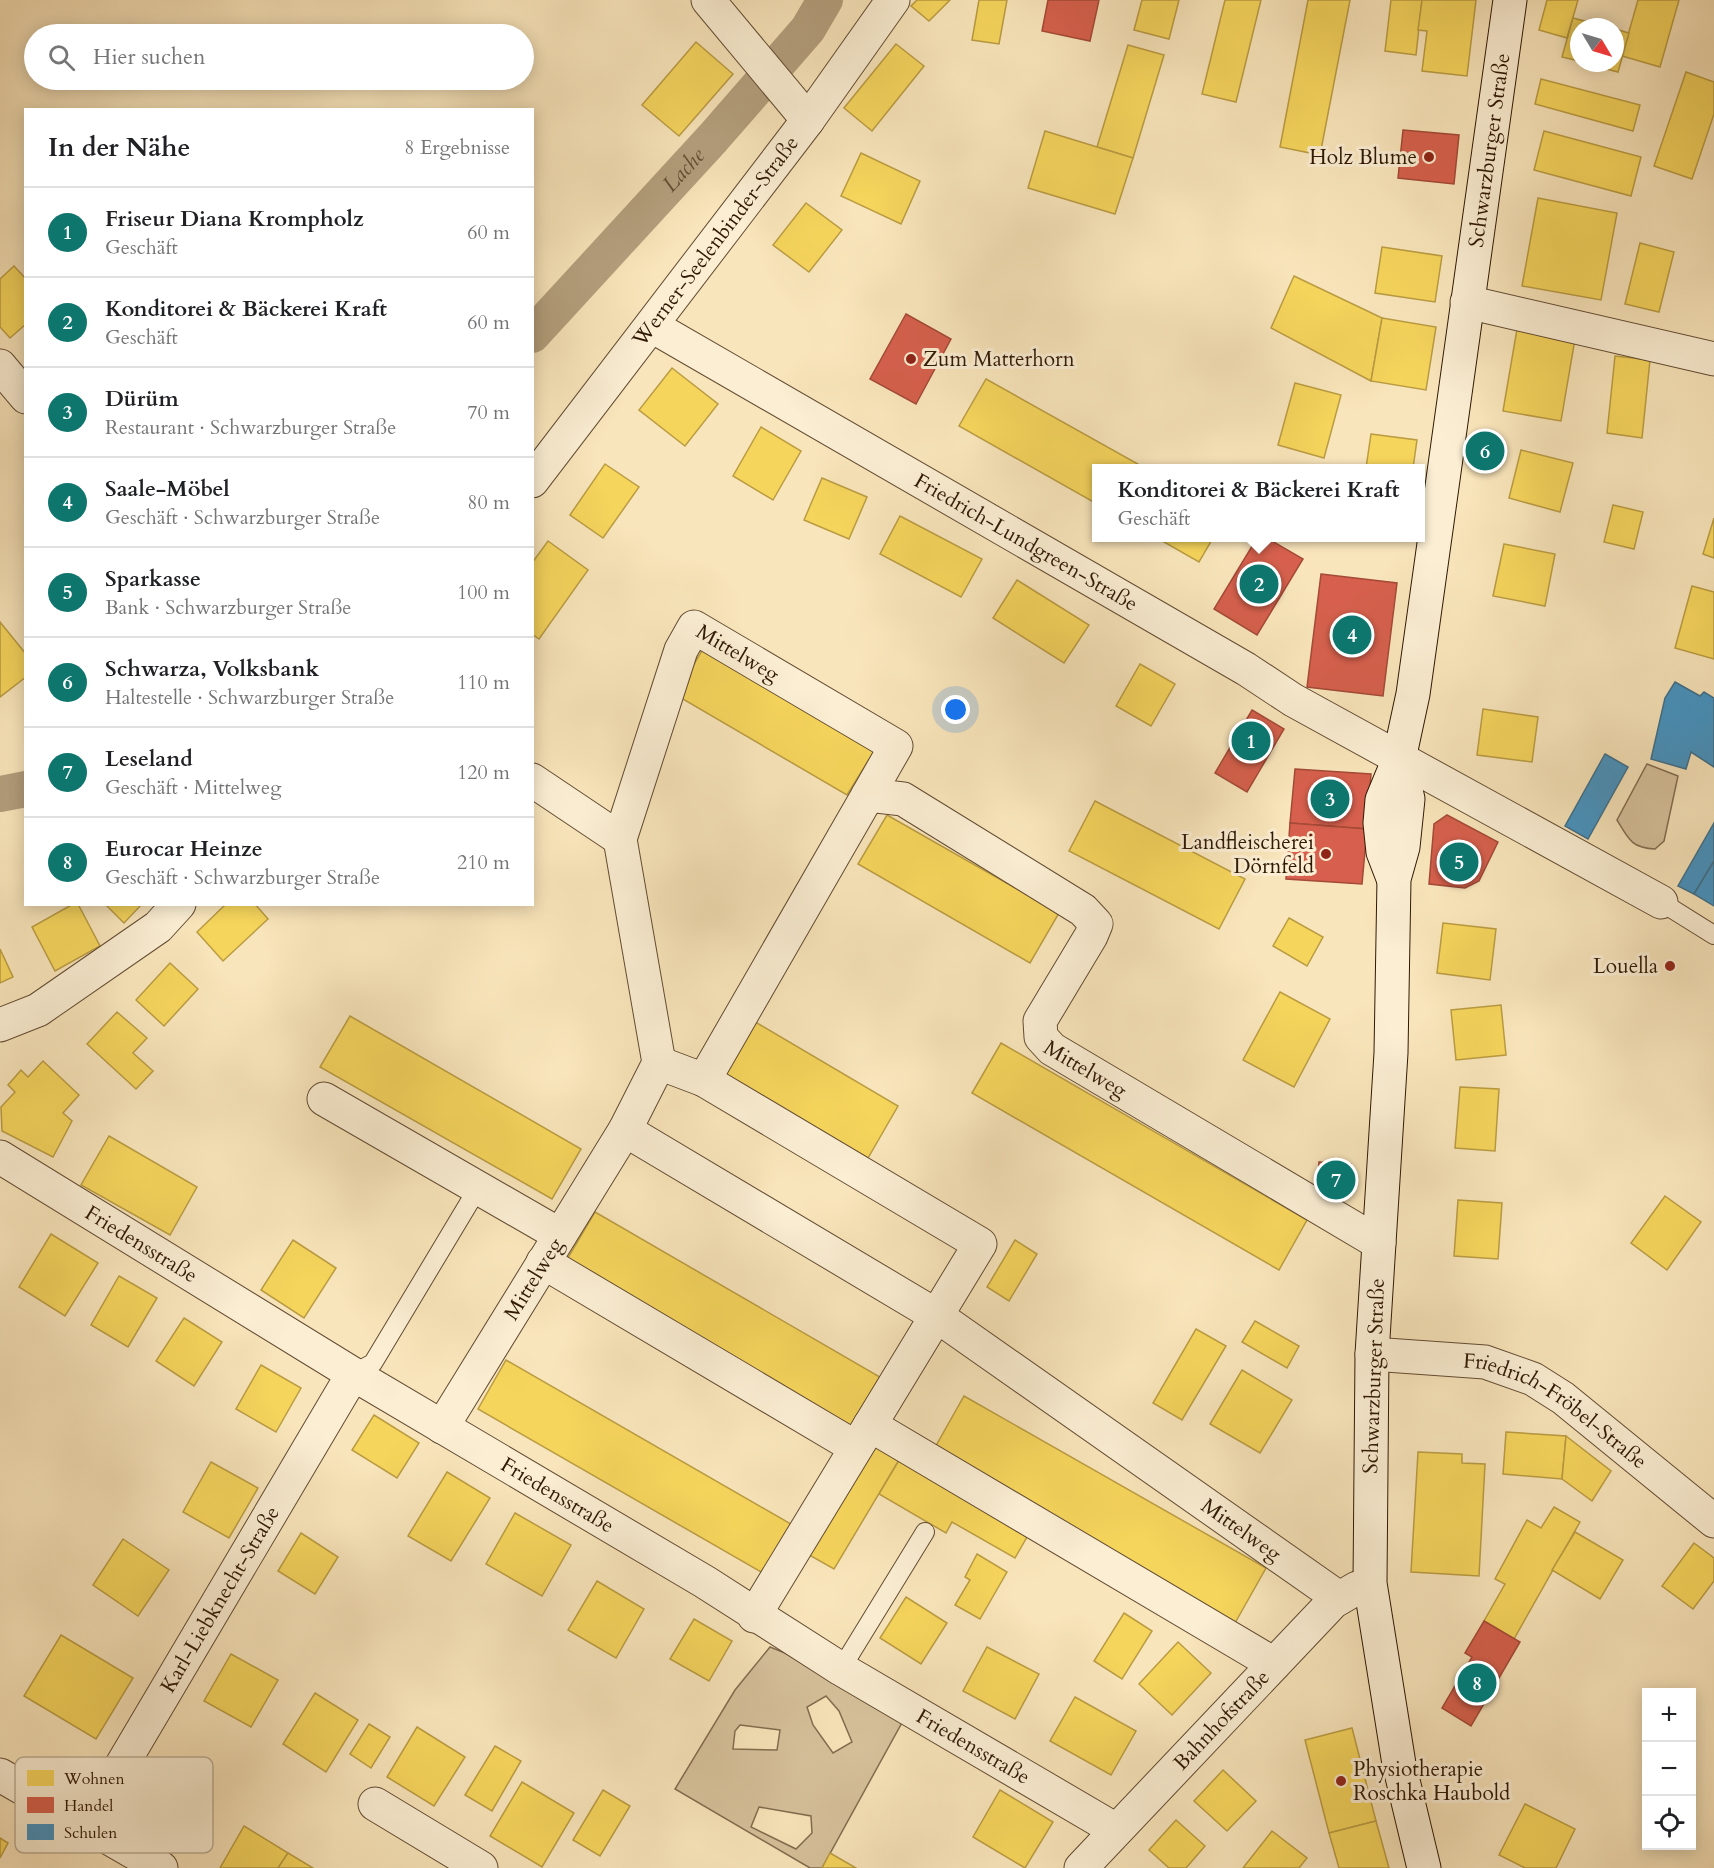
<!DOCTYPE html>
<html lang="de">
<head>
<meta charset="utf-8">
<style>
  body { margin:0; font-family:Cardo,serif; background:#f2f2f2; color:#202124 }
  .controls { position:absolute; right:18px; bottom:18px; display:grid; overflow:hidden; border-radius:0px; box-shadow:0 3px 15px #0003 }
  .controls button { width:54px; height:54px; display:grid; place-items:center; padding:0; border:0; border-bottom:2px solid #e0e0e0; background:#fff; color:#202124; font:30px sans-serif }
  .compass { position:absolute; left:1570px; top:18px; width:54px; height:54px; border-radius:50%; background:#fff; box-shadow:0 3px 15px #0003; rotate:128deg }
  .you { position:absolute; left:956px; top:710px; width:21px; height:21px; margin:-15px; border:4px solid #fff; border-radius:50%; background:#1a73e8; box-shadow:0 0 0 9px #1a73e833 }
  .badge { display:grid; place-items:center; width:39px; height:39px; border-radius:50%; background:#0f766e; color:#fff; font-size:20px; font-weight:700 }
  .pin { position:absolute; translate:-50% -50%; border:3px solid #fff; box-shadow:0 2px 6px #0006 }
  .popup { position:absolute; left:1092px; top:464px; width:333px; height:78px; box-sizing:border-box; display:grid; place-content:center; border-radius:0px; background:#fff; filter:drop-shadow(0 2px 4px #0005); font-size:20px; white-space:nowrap; color:#757577 }
  .popup b { font-size:22px; color:#202124 }
  .popup::after { content:''; position:absolute; left:50%; top:100%; margin-left:-12px; border:12px solid transparent; border-top-color:#fff }
  .list { margin:0; padding:0; list-style:none }
  h2 { display:flex; justify-content:space-between; align-items:center; height:78px; margin:0; padding:0 24px; font-size:26px }
  h2 small { font-size:20px; font-weight:400; color:#757577 }
  .list li { display:grid; grid-template-columns:39px 1fr auto; gap:18px; align-items:center; box-sizing:border-box; height:90px; padding:0 24px; border-top:2px solid #e0e0e0 }
  .list b { display:block; font-size:22px; white-space:nowrap }
  .list p { margin:0; font-size:20px; white-space:nowrap; color:#757577 }
  .list em { font-size:20px; font-style:normal; color:#757577 }
  .icon { flex:none; width:33px; height:33px; fill:none; stroke:currentColor; stroke-width:2; stroke-linecap:round; stroke-linejoin:round }
  .map { position:relative; flex:none; width:1714px; height:1868px; overflow:hidden }
  .search { position:absolute; background:#fff; box-shadow:0 3px 15px #0003; left:24px; top:24px; width:510px; height:66px; display:flex; align-items:center; gap:15px; box-sizing:border-box; padding:0 21px; border-radius:33px; color:#757577; font-size:22px }
  .panel { position:absolute; background:#fff; box-shadow:0 3px 15px #0003; left:24px; top:108px; width:510px; height:798px; border-radius:0px }
  .map>svg:first-child { display:block }
  .green { fill:#d7c29c; stroke:#836d50; stroke-width:1.5; fill-rule:evenodd }
  .homes { fill:#f6d55c; stroke:#ba9c42; stroke-width:1.5 }
  .shops { fill:#d6604d; stroke:#a44a37; stroke-width:1.5 }
  .schools { fill:#4393c3; stroke:#3d6e8a; stroke-width:1.5 }
  .lines { fill:none; stroke-linecap:round; stroke-linejoin:round }
  .canal { stroke:#b49f7d; stroke-width:36 }
  .lane-casing { stroke:#624b32; stroke-width:20 }
  .street-casing { stroke:#624b32; stroke-width:35 }
  .secondary-casing { stroke:#2f1804; stroke-width:35 }
  .lane { stroke:#fbeed3; stroke-width:18 }
  .street { stroke:#fbeed3; stroke-width:33 }
  .secondary { stroke:#fbeed3; stroke-width:33 }
  .poi-dot { fill:#8f2418; stroke:#fbeed3; stroke-width:2 }
  .labels { text-anchor:middle; dominant-baseline:central; stroke-width:6; stroke-linejoin:round; paint-order:stroke }
  .street-label { font-size:21px; fill:#2f1804; stroke:#fbeed3 }
  .poi-label { font-size:21px; fill:#2f1804; stroke:#fbeed3; text-anchor:end }
  .water-label { font-size:22px; font-style:italic; fill:#644e34; stroke:#fbeed3 }
  .key { fill:#fbeed3; stroke:#beae95; stroke-width:1.5 }
  .key-label { font-size:16px; fill:#2f1804 }
</style>
</head>
<body>
<div class="map">
<svg width="1714" height="1868" viewBox="0 0 1714 1868">
  <rect width="100%" height="100%" fill="#f9e5bb"/>
  <filter id="stains"><feTurbulence type="fractalNoise" baseFrequency=".00333" numOctaves="4"/><feColorMatrix values="0 0 0 0 .2 0 0 0 0 .09 0 0 0 0 .02 0 0 0 .5 -.17"/></filter>
  <radialGradient id="worn" r=".72"><stop offset=".6" stop-color="#630" stop-opacity="0"/><stop offset="1" stop-color="#630" stop-opacity=".3"/></radialGradient>
  <!-- green -->
  <g class="green">
    <path d="M1647 764 1678 776 1664 841 1655 849C1632 848 1629 840 1617 820Z"/>
    <path d="M770 1647 785 1653 904 1719 822 1868H810L675 1789 735 1690ZM826 1696 839 1711 852 1742 833 1753 813 1725 807 1707ZM740 1725 780 1730 777 1750 733 1749 735 1731ZM759 1807 811 1816 812 1833 796 1849 751 1827Z"/>
  </g>
  <!-- homes -->
  <g class="homes">
    <polygon points="917,0 950,0 929,21 911,6"/>
    <polygon points="979,0 1007,0 999,44 972,40"/>
    <polygon points="1142,0 1179,0 1169,39 1134,30"/>
    <polygon points="1225,0 1261,0 1236,102 1202,94"/>
    <polygon points="1308,0 1350,0 1320,155 1280,147"/>
    <polygon points="1391,0 1422,0 1416,55 1385,51"/>
    <polygon points="1422,0 1476,0 1467,76 1422,71 1427,31 1418,30"/>
    <polygon points="1547,0 1578,0 1567,38 1539,30"/>
    <polygon points="1638,0 1679,0 1660,67 1622,56"/>
    <polygon points="1573,18 1607,27 1579,27 1579,61 1562,57"/>
    <polygon points="1615,29 1629,33 1618,72 1584,63 1615,63"/>
    <polygon points="696,42 733,74 679,136 642,105"/>
    <polygon points="896,44 924,66 872,131 844,108"/>
    <polygon points="1128,45 1164,55 1133,158 1097,147"/>
    <polygon points="1686,72 1714,82 1714,114 1692,179 1654,166"/>
    <polygon points="1541,79 1640,105 1633,131 1535,104"/>
    <polygon points="1045,131 1133,158 1115,214 1028,188"/>
    <polygon points="1544,131 1641,157 1631,196 1534,170"/>
    <polygon points="861,153 920,181 901,224 841,196"/>
    <polygon points="1538,198 1617,213 1601,300 1522,286"/>
    <polygon points="806,203 842,230 809,272 773,245"/>
    <polygon points="1640,243 1674,252 1659,312 1625,304"/>
    <polygon points="1382,247 1442,256 1435,302 1375,293"/>
    <polygon points="14,266 26,279 26,324 10,338 0,327 0,279"/>
    <polygon points="1294,276 1382,318 1371,381 1271,328"/>
    <polygon points="1382,318 1436,327 1426,390 1371,381"/>
    <polygon points="1517,329 1575,339 1561,421 1503,411"/>
    <polygon points="1615,356 1650,360 1642,438 1607,433"/>
    <polygon points="672,368 718,404 685,446 639,410"/>
    <polygon points="986,379 1145,468 1097,468 1097,504 959,426"/>
    <polygon points="1295,383 1341,395 1324,458 1278,445"/>
    <polygon points="761,427 801,451 773,500 733,476"/>
    <polygon points="1371,434 1417,440 1413,468 1366,468"/>
    <polygon points="1521,450 1573,463 1560,512 1509,498"/>
    <polygon points="605,464 639,487 603,538 570,515"/>
    <polygon points="822,478 867,497 849,539 804,520"/>
    <polygon points="1613,505 1643,512 1634,549 1604,542"/>
    <polygon points="900,516 982,559 961,597 880,554"/>
    <polygon points="1714,518 1714,558 1703,554"/>
    <polygon points="1157,538 1213,538 1199,562"/>
    <polygon points="548,541 588,570 539,639 532,634 532,563"/>
    <polygon points="1504,544 1555,554 1545,606 1493,596"/>
    <polygon points="1017,580 1089,625 1064,663 993,618"/>
    <polygon points="1692,586 1714,592 1714,659 1675,648"/>
    <polygon points="0,622 26,654 26,677 0,697"/>
    <polygon points="704,647 876,748 847,795 676,695"/>
    <polygon points="1140,664 1175,684 1151,726 1116,706"/>
    <polygon points="1483,709 1538,717 1532,762 1477,755"/>
    <polygon points="1095,801 1245,879 1219,929 1069,851"/>
    <polygon points="887,815 1059,913 1030,963 858,864"/>
    <polygon points="73,904 78,904 100,946 55,971 32,927"/>
    <polygon points="105,904 142,904 124,923"/>
    <polygon points="226,904 255,904 268,919 223,961 197,932"/>
    <polygon points="1289,918 1323,937 1307,966 1273,946"/>
    <polygon points="1443,923 1496,929 1490,980 1437,973"/>
    <polygon points="0,949 13,977 0,983"/>
    <polygon points="170,963 198,989 164,1026 136,1000"/>
    <polygon points="1280,992 1330,1019 1294,1087 1243,1060"/>
    <polygon points="1501,1005 1506,1055 1456,1060 1451,1010"/>
    <polygon points="117,1012 147,1038 133,1053 153,1071 136,1089 87,1044"/>
    <polygon points="350,1016 581,1149 552,1199 320,1067"/>
    <polygon points="747,1017 898,1106 868,1158 716,1069"/>
    <polygon points="1001,1043 1307,1220 1279,1270 972,1093"/>
    <polygon points="43,1061 79,1095 63,1113 72,1121 53,1157 2,1131 1,1107 15,1092 8,1085 21,1070 28,1077"/>
    <polygon points="1460,1087 1499,1089 1495,1151 1455,1148"/>
    <polygon points="109,1136 197,1187 170,1235 81,1185"/>
    <polygon points="1665,1196 1701,1222 1667,1270 1631,1243"/>
    <polygon points="1458,1200 1502,1203 1498,1259 1454,1256"/>
    <polygon points="595,1212 885,1380 856,1430 566,1261"/>
    <polygon points="51,1234 98,1263 65,1316 19,1287"/>
    <polygon points="293,1240 336,1268 304,1318 261,1290"/>
    <polygon points="1015,1240 1037,1254 1009,1301 987,1287"/>
    <polygon points="119,1276 157,1298 128,1347 91,1325"/>
    <polygon points="184,1318 222,1342 194,1386 156,1361"/>
    <polygon points="1255,1321 1299,1346 1287,1368 1242,1342"/>
    <polygon points="1196,1329 1226,1346 1182,1420 1153,1403"/>
    <polygon points="506,1360 796,1527 768,1576 478,1409"/>
    <polygon points="261,1365 301,1388 276,1432 236,1409"/>
    <polygon points="1242,1370 1292,1400 1260,1453 1210,1424"/>
    <polygon points="964,1396 1266,1568 1235,1623 933,1451"/>
    <polygon points="374,1415 419,1443 397,1478 352,1450"/>
    <polygon points="1506,1432 1566,1436 1562,1479 1503,1474"/>
    <polygon points="1566,1436 1611,1471 1592,1501 1562,1479"/>
    <polygon points="871,1437 902,1455 834,1569 804,1552"/>
    <polygon points="1418,1452 1462,1454 1462,1463 1485,1464 1479,1576 1411,1572"/>
    <polygon points="902,1455 1031,1530 1015,1558 952,1522 946,1533 879,1494"/>
    <polygon points="211,1462 258,1488 229,1538 183,1512"/>
    <polygon points="447,1472 490,1498 451,1561 408,1536"/>
    <polygon points="1554,1507 1580,1522 1514,1639 1484,1621 1505,1584 1495,1579 1527,1520 1541,1528"/>
    <polygon points="515,1513 571,1545 542,1596 486,1564"/>
    <polygon points="1575,1532 1623,1560 1600,1599 1552,1570"/>
    <polygon points="301,1533 338,1557 315,1594 278,1571"/>
    <polygon points="123,1539 169,1570 138,1616 93,1585"/>
    <polygon points="1694,1543 1714,1558 1714,1581 1693,1609 1662,1586"/>
    <polygon points="977,1554 1007,1572 980,1619 955,1605 970,1580 965,1577"/>
    <polygon points="597,1581 644,1609 616,1658 568,1630"/>
    <polygon points="906,1597 947,1623 921,1664 880,1638"/>
    <polygon points="1124,1613 1152,1631 1122,1679 1094,1661"/>
    <polygon points="694,1619 732,1641 709,1681 670,1659"/>
    <polygon points="61,1635 133,1678 96,1739 24,1696"/>
    <polygon points="1178,1642 1211,1673 1172,1715 1139,1684"/>
    <polygon points="987,1647 1039,1674 1015,1719 963,1691"/>
    <polygon points="231,1654 278,1680 251,1727 204,1701"/>
    <polygon points="315,1693 358,1720 326,1772 283,1744"/>
    <polygon points="1075,1697 1136,1731 1111,1775 1050,1741"/>
    <polygon points="369,1724 390,1737 371,1768 350,1754"/>
    <polygon points="417,1727 465,1757 434,1806 387,1777"/>
    <polygon points="1352,1728 1376,1821 1329,1833 1305,1740"/>
    <polygon points="495,1746 521,1761 492,1811 465,1795"/>
    <polygon points="1223,1770 1256,1801 1227,1831 1194,1801"/>
    <polygon points="159,1780 205,1808 181,1849 134,1821"/>
    <polygon points="522,1782 574,1813 542,1867 490,1836"/>
    <polygon points="603,1790 630,1806 600,1856 573,1840"/>
    <polygon points="1000,1790 1053,1822 1025,1868 973,1837"/>
    <polygon points="1525,1804 1575,1829 1556,1868 1525,1868 1499,1855"/>
    <polygon points="1176,1820 1205,1846 1186,1868 1169,1868 1149,1850"/>
    <polygon points="1376,1821 1389,1868 1339,1868 1329,1833"/>
    <polygon points="244,1826 288,1853 278,1868 220,1868"/>
    <polygon points="1272,1831 1307,1858 1299,1868 1243,1868"/>
    <polygon points="0,1838 8,1843 0,1858"/>
    <polygon points="288,1853 313,1868 278,1868"/>
    <polygon points="830,1853 856,1868 822,1868"/>
  </g>
  <!-- shops -->
  <g class="shops">
    <polygon points="1048,0 1099,0 1090,41 1042,31"/>
    <polygon points="1403,130 1459,135 1454,184 1398,178"/>
    <polygon points="906,314 951,339 916,404 870,379"/>
    <polygon points="1257,538 1267,538 1303,559 1257,635 1214,609"/>
    <polygon points="1321,574 1397,583 1383,696 1307,687"/>
    <polygon points="1252,710 1284,729 1247,792 1215,773"/>
    <polygon points="1295,769 1371,774 1367,829 1290,823"/>
    <polygon points="1447,815 1498,842 1479,881 1465,888 1429,884 1434,824"/>
    <polygon points="1290,823 1367,829 1362,884 1286,879"/>
    <polygon points="1319,1162 1351,1164 1349,1195 1317,1193"/>
    <polygon points="1484,1621 1520,1642 1471,1726 1442,1708 1472,1657 1465,1653"/>
  </g>
  <!-- schools -->
  <g class="schools">
    <polygon points="1675,682 1700,696 1704,692 1714,698 1714,767 1691,752 1686,769 1651,759 1665,698"/>
    <polygon points="1605,754 1628,767 1588,839 1565,826"/>
    <polygon points="1714,823 1714,861 1694,894 1678,886"/>
    <polygon points="1714,861 1714,906 1694,894"/>
  </g>
  <g class="lines">
    <!-- canal -->
    <g class="canal">
      <path id="s1" d="M532 335 713 138 808 29 825 0"/>
      <polyline points="0,794 26,789"/>
    </g>
    <!-- lane casing -->
    <g class="lane-casing">
      <g id="lane">
        <polyline points="1661,902 1714,935"/>
        <polyline points="353,1374 373,1363 478,1188"/>
        <polyline points="841,1669 925,1532"/>
      </g>
    </g>
    <!-- street casing -->
    <g class="street-casing">
      <g id="street">
        <polyline points="708,0 808,120"/>
        <polyline points="1467,302 1714,359"/>
        <path id="s2" d="M652 326 1246 669 1293 700 1661 902"/>
        <polyline points="0,366 26,397"/>
        <path id="s3" d="M532 481 808 120 893 0"/>
        <path id="s4" d="M620 839 681 650 694 627 896 746 868 795"/>
        <polyline points="0,1025 38,1010 158,927 179,904"/>
        <polyline points="659,1063 704,1080 980,1244 754,1616"/>
        <path id="s5" d="M704 1080 868 795 903 799 1083 910 1096 924 1091 936 1040 1021 1041 1037 1052 1049 1379 1243"/>
        <polyline points="324,1099 560,1235"/>
        <path id="s6" d="M625 1130 937 1316 1339 1598"/>
        <path id="s7" d="M0 1157 353 1374 705 1582 841 1669 1116 1830"/>
        <polyline points="543,1262 855,1447"/>
        <path id="s8" d="M1372 1354 1485 1362 1533 1379 1563 1398 1714 1521"/>
        <polyline points="870,1425 1274,1664"/>
        <path id="s9" d="M442 1427 625 1130 659 1063 620 839 532 780"/>
        <polyline points="0,1775 161,1868"/>
        <polyline points="375,1804 481,1868"/>
        <path id="s10" d="M87 1824 353 1374"/>
        <path id="s11" d="M1081 1868 1333 1602 1357 1588"/>
      </g>
    </g>
    <!-- secondary casing -->
    <g class="secondary-casing">
      <g id="secondary">
        <polyline points="1399,759 1408,799 1403,847 1394,879 1391,1053 1372,1354 1370,1583 1399,1764 1424,1868"/>
        <path id="s12" d="M1393 878 1383 852 1380 823 1382 800 1399 759 1413 694 1510 0"/>
      </g>
    </g>
    <!-- lane -->
    <use href="#lane" class="lane"/>
    <!-- street -->
    <use href="#street" class="street"/>
    <!-- secondary -->
    <use href="#secondary" class="secondary"/>
  </g>
  <!-- markers -->
  <g class="poi-dot">
    <circle cx="1429" cy="157" r="6"/>
    <circle cx="911" cy="359" r="6"/>
    <circle cx="1326" cy="854" r="6"/>
    <circle cx="1670" cy="966" r="6"/>
    <circle cx="1341" cy="1781" r="6"/>
  </g>
  <g class="labels">
    <!-- street labels -->
    <g class="street-label">
      <text stroke="none"><textPath href="#s12" startOffset="740">Schwarzburger Straße</textPath></text>
      <text stroke="none"><textPath href="#s3" startOffset="302">Werner-Seelenbinder-Straße</textPath></text>
      <text stroke="none"><textPath href="#s2" startOffset="432">Friedrich-Lundgreen-Straße</textPath></text>
      <text stroke="none"><textPath href="#s4" startOffset="276">Mittelweg</textPath></text>
      <text stroke="none"><textPath href="#s5" startOffset="778">Mittelweg</textPath></text>
      <text stroke="none"><textPath href="#s7" startOffset="166">Friedensstraße</textPath></text>
      <text stroke="none"><textPath href="#s9" startOffset="174">Mittelweg</textPath></text>
      <text transform="translate(1374 1376) rotate(-88)">Schwarzburger Straße</text>
      <text stroke="none"><textPath href="#s8" startOffset="198">Friedrich-Fröbel-Straße</textPath></text>
      <text stroke="none"><textPath href="#s7" startOffset="652">Friedensstraße</textPath></text>
      <text stroke="none"><textPath href="#s6" startOffset="735">Mittelweg</textPath></text>
      <text stroke="none"><textPath href="#s10" startOffset="261">Karl-Liebknecht-Straße</textPath></text>
      <text stroke="none"><textPath href="#s11" startOffset="204">Bahnhofstraße</textPath></text>
      <text stroke="none"><textPath href="#s7" startOffset="1138">Friedensstraße</textPath></text>
    </g>
    <!-- poi labels -->
    <g class="poi-label">
      <text x="1417" y="157">Holz Blume</text>
      <text x="923" y="359" text-anchor="start">Zum Matterhorn</text>
      <text x="1314" y="842">Landfleischerei<tspan x="1314" dy="24">Dörnfeld</tspan></text>
      <text x="1658" y="966">Louella</text>
      <text x="1353" y="1769" text-anchor="start">Physiotherapie<tspan x="1353" dy="24">Roschka Haubold</tspan></text>
    </g>
    <!-- water labels -->
    <g class="water-label">
      <text stroke="none"><textPath href="#s1" startOffset="224">Lache</textPath></text>
    </g>
  </g>
  <!-- legend -->
  <rect x="15" y="1757" width="198" height="96" rx="9" class="key"/>
  <rect x="27" y="1770" width="27" height="16" fill="#f6d55c"/>
  <rect x="27" y="1797" width="27" height="16" fill="#d6604d"/>
  <rect x="27" y="1824" width="27" height="16" fill="#4393c3"/>
  <g class="key-label">
    <text x="64" y="1784">Wohnen</text>
    <text x="64" y="1811">Handel</text>
    <text x="64" y="1838">Schulen</text>
  </g>
  <rect width="100%" height="100%" filter="url(#stains)"/>
  <rect width="100%" height="100%" fill="url(#worn)"/>
</svg>
<div class="controls">
<button>+</button>
<button>−</button>
<button><svg class="icon" aria-label="locate" viewBox="0 0 24 24"><circle cx="12" cy="12" r="6"/><path d="M12 2v4M12 18v4M2 12h4M18 12h4"/></svg></button>
</div>
<svg class="compass" viewBox="-18 -18 36 36"><path d="M0-13l5 13h-10z" fill="#e53935"/><path d="M0 13l5-13h-10z" fill="#757577"/></svg>
<div class="you"></div>
<div class="pin badge" style="left:1251px;top:741px">1</div>
<div class="pin badge" style="left:1259px;top:584px">2</div>
<div class="popup"><b>Konditorei &amp; Bäckerei Kraft</b>Geschäft</div>
<div class="pin badge" style="left:1330px;top:799px">3</div>
<div class="pin badge" style="left:1352px;top:635px">4</div>
<div class="pin badge" style="left:1459px;top:862px">5</div>
<div class="pin badge" style="left:1485px;top:451px">6</div>
<div class="pin badge" style="left:1336px;top:1180px">7</div>
<div class="pin badge" style="left:1477px;top:1683px">8</div>
<div class="search"><svg class="icon" aria-label="search" viewBox="0 0 24 24"><circle cx="10" cy="10" r="6"/><path d="M15 15l6 6"/></svg>Hier suchen</div>
<section class="panel">
<h2>In der Nähe<small>8 Ergebnisse</small></h2>
<ul class="list">
<li><span class="badge">1</span><div><b>Friseur Diana Krompholz</b><p>Geschäft</p></div><em>60 m</em></li>
<li><span class="badge">2</span><div><b>Konditorei &amp; Bäckerei Kraft</b><p>Geschäft</p></div><em>60 m</em></li>
<li><span class="badge">3</span><div><b>Dürüm</b><p>Restaurant · Schwarzburger Straße</p></div><em>70 m</em></li>
<li><span class="badge">4</span><div><b>Saale-Möbel</b><p>Geschäft · Schwarzburger Straße</p></div><em>80 m</em></li>
<li><span class="badge">5</span><div><b>Sparkasse</b><p>Bank · Schwarzburger Straße</p></div><em>100 m</em></li>
<li><span class="badge">6</span><div><b>Schwarza, Volksbank</b><p>Haltestelle · Schwarzburger Straße</p></div><em>110 m</em></li>
<li><span class="badge">7</span><div><b>Leseland</b><p>Geschäft · Mittelweg</p></div><em>120 m</em></li>
<li><span class="badge">8</span><div><b>Eurocar Heinze</b><p>Geschäft · Schwarzburger Straße</p></div><em>210 m</em></li>
</ul>
</section>
</div>
</body>
</html>
